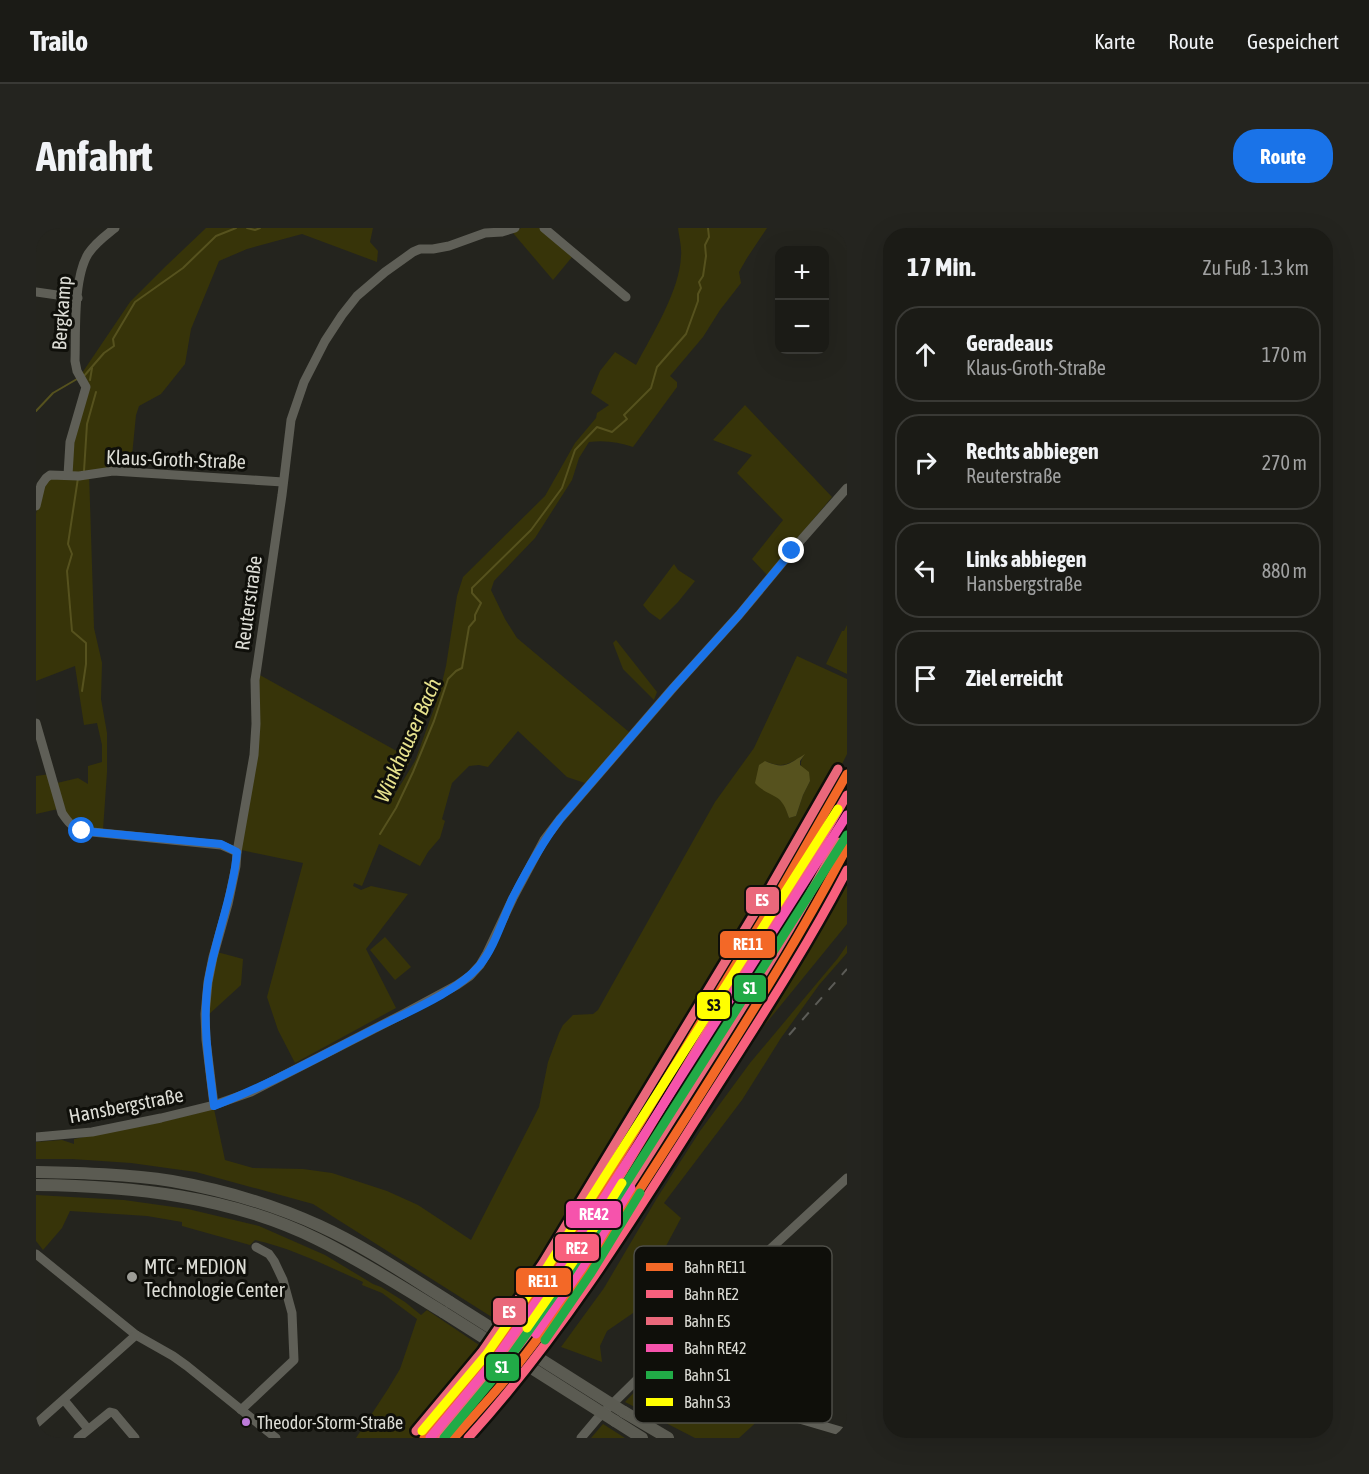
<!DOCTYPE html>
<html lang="de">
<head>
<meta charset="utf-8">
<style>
  body { margin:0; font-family:"Asap Condensed",sans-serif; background:#24241f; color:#f1f3f6 }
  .controls { position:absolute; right:18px; top:18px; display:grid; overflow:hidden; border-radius:12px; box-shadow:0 6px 24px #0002 }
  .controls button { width:54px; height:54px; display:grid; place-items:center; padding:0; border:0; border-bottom:2px solid #393935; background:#1b1b16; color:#f1f3f6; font:30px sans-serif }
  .stop { position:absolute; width:18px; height:18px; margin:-14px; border:4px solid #1a73e8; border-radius:50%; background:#fff }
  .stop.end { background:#1a73e8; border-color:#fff; box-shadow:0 2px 6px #0008 }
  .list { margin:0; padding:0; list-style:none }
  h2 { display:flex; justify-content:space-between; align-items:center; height:78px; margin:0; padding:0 24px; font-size:26px }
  h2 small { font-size:20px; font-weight:400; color:#a0a1a1 }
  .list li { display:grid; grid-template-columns:39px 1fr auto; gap:18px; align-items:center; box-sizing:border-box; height:96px; margin:0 12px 12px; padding:0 12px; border:2px solid #393935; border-radius:24px }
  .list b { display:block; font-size:22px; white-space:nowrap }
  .list p { margin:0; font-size:20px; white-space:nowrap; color:#a0a1a1 }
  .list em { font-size:20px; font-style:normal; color:#a0a1a1 }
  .icon { flex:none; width:33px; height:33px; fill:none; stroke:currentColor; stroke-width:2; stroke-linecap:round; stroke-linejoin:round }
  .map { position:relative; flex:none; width:811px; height:1210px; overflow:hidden; border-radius:24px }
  header { display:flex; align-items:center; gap:36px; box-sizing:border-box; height:84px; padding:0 30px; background:#1b1b16; border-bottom:2px solid #393935 }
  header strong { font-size:28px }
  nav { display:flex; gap:33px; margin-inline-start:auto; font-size:21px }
  .intro { display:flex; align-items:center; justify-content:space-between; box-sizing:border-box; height:144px; padding:0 36px }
  h1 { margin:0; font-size:42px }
  .button { padding:15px 27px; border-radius:24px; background:#1a73e8; color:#fff; font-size:21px; font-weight:700 }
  main { display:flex; gap:36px; padding:0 36px }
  aside { flex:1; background:#1b1b16; border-radius:24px; box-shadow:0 6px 24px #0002 }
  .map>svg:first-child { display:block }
  .green { fill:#373409; fill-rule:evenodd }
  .water { fill:#56521e }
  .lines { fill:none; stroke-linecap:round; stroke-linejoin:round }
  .stream { stroke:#56521e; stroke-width:2 }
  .minor { stroke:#5f5f57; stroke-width:9 }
  .highway { stroke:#5b5b52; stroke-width:12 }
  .rail { stroke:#5c5c57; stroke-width:2; stroke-dasharray:10 10; stroke-linecap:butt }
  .highway-bridge { stroke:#5b5b52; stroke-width:12 }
  .rail-1-casing { stroke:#0f0f0a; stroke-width:14 }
  .rail-2-casing { stroke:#0f0f0a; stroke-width:14 }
  .rail-3-casing { stroke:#0f0f0a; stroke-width:14 }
  .rail-4-casing { stroke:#0f0f0a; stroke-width:14 }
  .rail-5-casing { stroke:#0f0f0a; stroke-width:14 }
  .rail-6-casing { stroke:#0f0f0a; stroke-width:14 }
  .rail-1 { stroke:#f36827; stroke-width:9 }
  .rail-2 { stroke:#f8607d; stroke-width:9 }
  .rail-3 { stroke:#ea687b; stroke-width:9 }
  .rail-4 { stroke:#f653ac; stroke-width:9 }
  .rail-5 { stroke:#21ab47; stroke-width:9 }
  .rail-6 { stroke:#ff0; stroke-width:9 }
  .route { stroke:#1a73e8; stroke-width:8 }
  .poi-dot { fill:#9c9c96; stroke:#0f0f0a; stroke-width:2 }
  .bus-dot { fill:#bd7bd9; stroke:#0f0f0a; stroke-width:2 }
  .labels { text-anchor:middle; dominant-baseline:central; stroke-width:6; stroke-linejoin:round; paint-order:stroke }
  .bus-label { font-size:18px; fill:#ddddd6; stroke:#0f0f0a; text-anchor:start }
  .street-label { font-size:20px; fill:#ddddd6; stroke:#0f0f0a }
  .poi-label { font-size:20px; fill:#ddddd6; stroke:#0f0f0a; text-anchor:start }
  .water-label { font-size:21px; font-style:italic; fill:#e7e28d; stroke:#0f0f0a }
  .key { fill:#0f0f0a; stroke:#4d4d47; stroke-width:1.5 }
  .key-label { font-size:16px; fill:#ddddd6 }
  .line-badge { stroke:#0f0f0a; stroke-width:2 }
  .badge-label { font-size:16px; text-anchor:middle; font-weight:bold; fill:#fff }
  .pale-badge-label { font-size:16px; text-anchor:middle; font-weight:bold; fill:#111 }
</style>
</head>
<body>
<header>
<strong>Trailo</strong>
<nav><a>Karte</a><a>Route</a><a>Gespeichert</a></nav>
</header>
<div class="intro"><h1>Anfahrt</h1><a class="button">Route</a></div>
<main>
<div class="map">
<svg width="811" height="1210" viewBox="0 0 811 1210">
  <rect width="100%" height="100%" fill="#24241e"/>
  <!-- green -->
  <g class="green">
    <polygon points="170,0 337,0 334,14 342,23 341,34 266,6 211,21 183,33 155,101 149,136 125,166 103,178 100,187 95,238 92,241 53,244 58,400 66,435 65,471 71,505 71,544 67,602 50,601 31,590 21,555 42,550 52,556 52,538 66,534 66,517 61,495 48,497 39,438 0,453 0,286 3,270 12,251 35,249 36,215 51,159 44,148 94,74 130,38"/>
    <polygon points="485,0 504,0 536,29 517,52 477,5"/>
    <path d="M642 0H731L711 30 703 44 705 55 684 82 667 109 634 148 641 154V159L597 219C582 214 569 212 553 214L543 230 536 252 499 310 458 353 455 362 469 391 481 410 593 504 549 555 531 549 482 503 452 539 443 537 433 538 416 555 406 591 409 593 404 610 392 624 384 638 343 616 326 658 318 655 317 658 325 662 335 658 372 666 330 721 360 780 259 835 242 802 231 769 267 635 205 622 222 446 375 531 351 579 379 533 403 467 410 438 421 368 427 349 509 268 539 215 560 190 561 185 573 177 555 165 564 143 579 124 600 137C616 107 644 62 645 28 646 19 643 9 642 0Z"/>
    <polygon points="709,177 796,269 731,347 716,331 747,292 701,245 716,227 677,212"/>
    <polygon points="638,336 642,342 659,353 642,374 624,392 613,384 607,377"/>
    <polygon points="811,397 811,446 790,436 806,403 808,403"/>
    <polygon points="580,412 621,464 618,472 587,441 577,415"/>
    <path d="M761 428 811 451V526L796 556 600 890 502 1051 470 1098 277 976 160 944 95 935 36 931H0V914L26 912 38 916V911L126 894 178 881 189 932 217 940 267 941 296 945 351 963 382 977 435 1012 503 879 512 834 523 805 527 797 537 787 557 786 562 782 679 574 718 520ZM768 527C761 539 767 542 774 553L767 567 760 588 753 590 749 577 739 567 729 533C747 541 752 536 768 527Z"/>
    <polygon points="14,546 22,581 0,586 0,548"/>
    <polygon points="811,555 811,579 765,652 750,661"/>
    <polygon points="811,602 811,609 780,670 745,730 627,918 623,918 702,775"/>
    <path d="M811 635V696L710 820 684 855 649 906 555 1058 516 1115 476 1164 432 1210H423C467 1165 505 1117 540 1066L722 787 780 703 777 700Z"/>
    <polygon points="349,709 375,739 359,752 334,722"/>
    <polygon points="811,717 811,725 783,757 745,810 706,872 628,975 645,990 622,1033 624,1035 600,1083 571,1103 564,1118 566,1134 525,1119 568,1060 621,970 664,903 714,835 802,730"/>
    <polygon points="181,724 207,731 205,757 171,788"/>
    <path d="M641 862C612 921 582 979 546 1034 505 1097 456 1155 406 1210H400L453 1148 517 1058Z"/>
    <path d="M0 967 88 972 152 981 223 998 289 1027 337 1056 345 1059 369 1074 385 1087 391 1082 452 1123 427 1158 381 1210H320L352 1161 364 1141 381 1091 346 1065 326 1057 327 1054C293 1039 256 1020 219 1012L214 1017 146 998V994L111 988 34 983 26 1000 7 1022 0 1013Z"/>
    <path d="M633 1132C647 1131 654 1139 664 1147L665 1152 682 1162 699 1168 726 1189 703 1210H659L589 1174 626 1135Z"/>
    <polygon points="567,1196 589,1210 555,1210"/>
  </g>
  <!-- water -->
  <path class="water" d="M769 526 764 533V537L773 544 774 553 767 567 760 588 753 590C745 562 735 572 719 555L723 537 729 533C749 542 752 536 769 526Z"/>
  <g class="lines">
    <!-- stream -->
    <g class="stream">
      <polyline points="211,0 219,2 224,0"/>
      <polyline points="48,148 68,125 78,118 77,111 99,74 147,40 180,8 200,0"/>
      <polyline points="54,152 56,140"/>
      <polyline points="0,183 17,165 41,151"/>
      <polyline points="48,243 51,196 60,164"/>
      <polyline points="42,250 32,316 36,326 31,343 36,403 50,415 50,436 46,463"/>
      <polyline points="344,606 360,580 377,544 398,493 412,451 420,443 426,440 433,399 439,392 439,387 445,375 436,365 436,360 495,302 526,260 539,222 561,199 576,204 591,191 588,187 615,160 621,139 650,106 662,73 662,66 665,60 663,54 667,48 670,28 669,17 673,9 672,0"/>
    </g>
    <!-- minor -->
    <g class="minor">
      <polyline points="508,0 590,69"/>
      <polyline points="0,64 42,70"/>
      <path d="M32 247 34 214 50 159 41 143 39 133C40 104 37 51 52 26 59 15 69 8 79 0"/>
      <polyline points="0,278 5,257 10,250 14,247 43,248 77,243 247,254"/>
      <path d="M0 495 26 585C32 594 36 599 46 603L185 617 201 624"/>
      <polyline points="178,877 170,812 169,786 172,754 177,729 192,676 200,638 201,624 218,527 220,496 219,452 221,439 246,267 255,192 268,154 289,113 306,87 321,68 349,44 377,24 384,21 397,21 413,18 449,5 466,4 479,0"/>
      <polyline points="0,909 56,904 125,890 178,877 215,864 369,785 421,757 434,748 444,737 451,725 477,670 508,612 524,591 637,460 703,387 766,311 811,260"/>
      <polyline points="0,1026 100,1107 137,1128 151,1138 240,1210"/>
      <polyline points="28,1172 52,1201"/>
      <polyline points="743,1175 752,1184 760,1190 811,1205"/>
      <polyline points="205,1182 258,1132 256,1085 247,1052 238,1033 233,1026 220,1019"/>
      <polyline points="0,1196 100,1107"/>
      <polyline points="42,1210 74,1184 78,1185 99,1210"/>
      <polyline points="545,1210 561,1191 630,1123 662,1088 811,950"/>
    </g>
    <!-- highway -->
    <g class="highway">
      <path d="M0 944C45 945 92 946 136 953 187 962 238 977 284 998 330 1019 372 1048 414 1074"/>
      <path d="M0 957C95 958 194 968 281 1011 324 1032 366 1059 407 1084"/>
      <polyline points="588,1184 632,1210"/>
      <polyline points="579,1193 606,1210"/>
    </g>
    <!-- rail -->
    <polyline class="rail" points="753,807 811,741"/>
    <!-- highway-bridge -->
    <g class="highway-bridge">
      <polyline points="414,1074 588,1184"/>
      <polyline points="407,1084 579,1193"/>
    </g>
    <!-- rail-1 casing -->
    <g class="rail-1-casing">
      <g id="rail-1">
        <polyline points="388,1210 454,1130 516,1041 744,663 811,546"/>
        <path d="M418 1210C440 1185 463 1161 483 1135 546 1054 601 966 656 880 710 794 764 709 811 619"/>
      </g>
    </g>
    <!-- rail-2 casing -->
    <g class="rail-2-casing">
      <g id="rail-2">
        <polyline points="402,1210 462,1137 525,1046 753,668 811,567"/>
        <path d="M432 1210C523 1110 594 996 666 882 716 803 768 725 811 642"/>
      </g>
    </g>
    <!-- rail-3 casing -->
    <g class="rail-3-casing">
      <g id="rail-3">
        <polyline points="380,1203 446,1124 507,1035 735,658 802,541"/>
        <path d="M410 1203C443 1167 474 1130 503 1091 554 1022 600 948 646 875 700 790 755 704 802 614"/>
      </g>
    </g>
    <!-- rail-4 casing -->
    <g class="rail-4-casing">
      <g id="rail-4">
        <polyline points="500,1106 546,1040 595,960"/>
        <polyline points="394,1210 458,1133 521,1044 811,587"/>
      </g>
    </g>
    <!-- rail-5 casing -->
    <g class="rail-5-casing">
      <g id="rail-5">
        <polyline points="509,1112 555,1045 604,965"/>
        <polyline points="408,1210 467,1139 530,1050 811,607"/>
      </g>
    </g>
    <!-- rail-6 casing -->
    <g class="rail-6-casing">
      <g id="rail-6">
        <polyline points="491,1100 537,1034 586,955"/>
        <polyline points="386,1203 450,1127 512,1038 802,581"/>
      </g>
    </g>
    <!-- rail-1 -->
    <use href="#rail-1" class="rail-1"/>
    <!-- rail-2 -->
    <use href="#rail-2" class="rail-2"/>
    <!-- rail-3 -->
    <use href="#rail-3" class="rail-3"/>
    <!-- rail-4 -->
    <use href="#rail-4" class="rail-4"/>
    <!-- rail-5 -->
    <use href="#rail-5" class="rail-5"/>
    <!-- rail-6 -->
    <use href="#rail-6" class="rail-6"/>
  </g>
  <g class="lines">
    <!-- route -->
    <path class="route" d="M46 603 185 616 201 624C197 668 179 710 172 754 166 795 173 836 178 878 235 856 288 826 342 799 372 784 422 763 443 738 459 719 466 692 477 669 491 642 506 615 524 591L637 460 703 387 756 323"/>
  </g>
  <!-- markers -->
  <circle class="poi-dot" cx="96" cy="1049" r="6"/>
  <circle class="bus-dot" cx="210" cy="1194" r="5"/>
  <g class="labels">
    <!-- bus labels -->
    <g class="bus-label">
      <text x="221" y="1194">Theodor-Storm-Straße</text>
    </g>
    <!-- street labels -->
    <g class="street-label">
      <text transform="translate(25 85) rotate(-86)">Bergkamp</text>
      <text transform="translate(140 231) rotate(2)">Klaus-Groth-Straße</text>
      <text transform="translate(212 375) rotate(-82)">Reuterstraße</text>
      <text transform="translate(90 877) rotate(-11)">Hansbergstraße</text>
    </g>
    <!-- poi labels -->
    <g class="poi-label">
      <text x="108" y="1038">MTC - MEDION<tspan x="108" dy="23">Technologie Center</tspan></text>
    </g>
    <!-- water labels -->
    <g class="water-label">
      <text transform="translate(371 512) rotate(-66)">Winkhauser Bach</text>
    </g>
  </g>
  <!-- legend -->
  <rect x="598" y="1018" width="198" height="177" rx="9" class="key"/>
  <rect x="610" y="1035" width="27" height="8" fill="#f36827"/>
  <rect x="610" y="1062" width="27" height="8" fill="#f8607d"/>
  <rect x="610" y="1089" width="27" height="8" fill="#ea687b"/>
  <rect x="610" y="1116" width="27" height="8" fill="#f653ac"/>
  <rect x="610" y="1143" width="27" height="8" fill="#21ab47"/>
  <rect x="610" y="1170" width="27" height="8" fill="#ff0"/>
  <g class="key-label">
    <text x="648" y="1045">Bahn RE11</text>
    <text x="648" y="1072">Bahn RE2</text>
    <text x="648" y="1099">Bahn ES</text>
    <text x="648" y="1126">Bahn RE42</text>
    <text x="648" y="1153">Bahn S1</text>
    <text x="648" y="1180">Bahn S3</text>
  </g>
  <g class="line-badge">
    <rect x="709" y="658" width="35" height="29" rx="6" fill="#ea687b"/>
    <rect x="683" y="702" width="57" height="29" rx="6" fill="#f36827"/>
    <rect x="697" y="746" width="34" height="29" rx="6" fill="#21ab47"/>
    <rect x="660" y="763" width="35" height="29" rx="6" fill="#ff0"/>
    <rect x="529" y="972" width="57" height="29" rx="6" fill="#f653ac"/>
    <rect x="518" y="1005" width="46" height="29" rx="6" fill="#f8607d"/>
    <rect x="479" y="1039" width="57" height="29" rx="6" fill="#f36827"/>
    <rect x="456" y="1069" width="35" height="29" rx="6" fill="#ea687b"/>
    <rect x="449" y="1125" width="35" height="29" rx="6" fill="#21ab47"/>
  </g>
  <g class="badge-label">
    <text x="726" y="678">ES</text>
    <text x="712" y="722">RE11</text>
    <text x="714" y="766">S1</text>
    <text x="558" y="992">RE42</text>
    <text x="541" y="1026">RE2</text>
    <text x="507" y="1059">RE11</text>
    <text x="473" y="1090">ES</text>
    <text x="466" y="1145">S1</text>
  </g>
  <g class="pale-badge-label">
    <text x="678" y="783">S3</text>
  </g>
</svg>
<div class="controls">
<button>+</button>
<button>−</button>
</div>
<div class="stop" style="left:46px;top:603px"></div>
<div class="stop end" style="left:756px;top:323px"></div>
</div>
<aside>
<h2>17 Min.<small>Zu Fuß · 1.3 km</small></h2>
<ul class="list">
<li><svg class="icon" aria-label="ahead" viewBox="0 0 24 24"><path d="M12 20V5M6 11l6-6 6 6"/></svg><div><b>Geradeaus</b><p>Klaus-Groth-Straße</p></div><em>170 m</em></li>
<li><svg class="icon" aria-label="right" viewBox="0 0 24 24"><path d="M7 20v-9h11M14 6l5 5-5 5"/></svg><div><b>Rechts abbiegen</b><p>Reuterstraße</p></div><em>270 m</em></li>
<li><svg class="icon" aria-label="left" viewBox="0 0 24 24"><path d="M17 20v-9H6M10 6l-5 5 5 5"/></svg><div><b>Links abbiegen</b><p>Hansbergstraße</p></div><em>880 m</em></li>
<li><svg class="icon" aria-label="arrive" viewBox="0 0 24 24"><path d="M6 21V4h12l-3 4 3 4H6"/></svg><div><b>Ziel erreicht</b></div></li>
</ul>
</aside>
</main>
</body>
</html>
